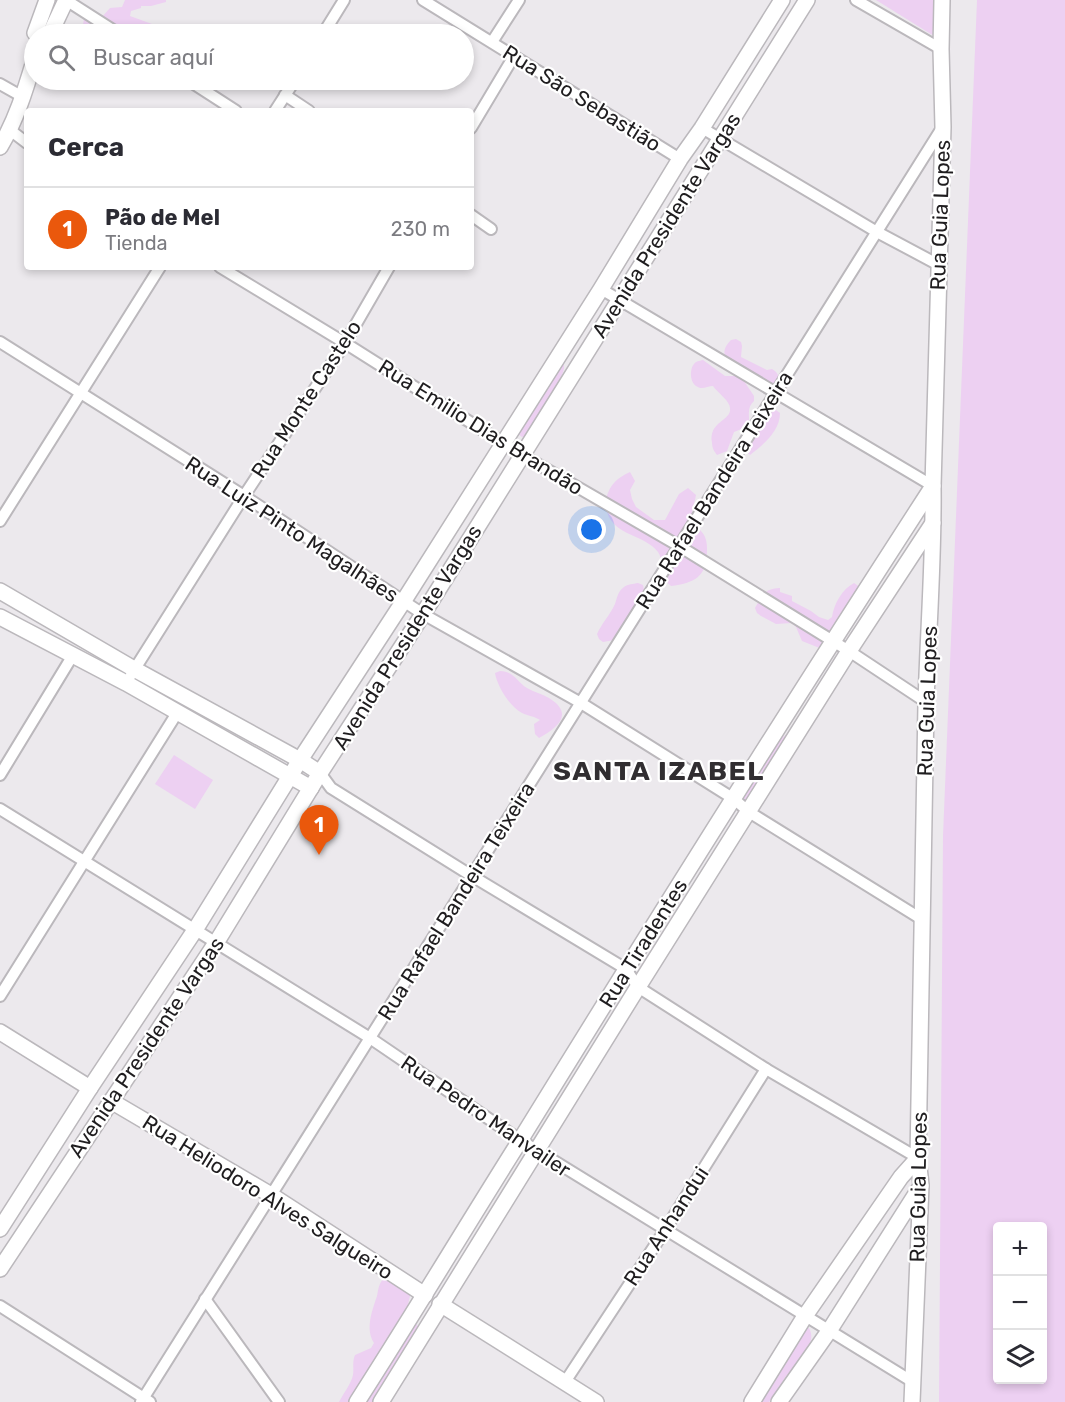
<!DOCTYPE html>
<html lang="es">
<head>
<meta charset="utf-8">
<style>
  body { margin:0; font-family:Rubik,sans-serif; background:#f7f7f7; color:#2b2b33 }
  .controls { position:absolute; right:18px; bottom:18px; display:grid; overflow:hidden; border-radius:6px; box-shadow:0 3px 9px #0003 }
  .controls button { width:54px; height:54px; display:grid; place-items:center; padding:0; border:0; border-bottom:2px solid #e1e1e2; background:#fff; color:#2b2b33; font:30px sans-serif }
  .you { position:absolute; left:592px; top:530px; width:21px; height:21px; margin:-15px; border:4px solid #fff; border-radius:50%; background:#1a73e8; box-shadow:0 0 0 9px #1a73e833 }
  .badge { display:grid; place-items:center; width:39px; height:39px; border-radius:50%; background:#ea580c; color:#fff; font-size:20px; font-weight:700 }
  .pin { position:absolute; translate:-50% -50px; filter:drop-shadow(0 2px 3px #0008) }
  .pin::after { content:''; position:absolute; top:32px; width:21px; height:18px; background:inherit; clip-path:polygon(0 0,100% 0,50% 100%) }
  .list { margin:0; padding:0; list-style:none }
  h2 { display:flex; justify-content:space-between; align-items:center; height:78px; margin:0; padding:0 24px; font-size:26px }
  h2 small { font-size:20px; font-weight:400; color:#7c7c81 }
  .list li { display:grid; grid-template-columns:39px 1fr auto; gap:18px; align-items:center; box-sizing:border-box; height:84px; padding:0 24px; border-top:2px solid #e1e1e2 }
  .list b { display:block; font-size:22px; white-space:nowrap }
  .list p { margin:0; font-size:20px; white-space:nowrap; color:#7c7c81 }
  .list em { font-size:20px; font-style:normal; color:#7c7c81 }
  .icon { flex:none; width:33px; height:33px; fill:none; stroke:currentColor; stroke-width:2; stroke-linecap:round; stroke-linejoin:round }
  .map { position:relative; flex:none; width:1065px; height:1402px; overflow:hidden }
  .search { position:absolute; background:#fff; box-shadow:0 3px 9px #0003; left:24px; top:24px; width:450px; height:66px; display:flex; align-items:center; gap:15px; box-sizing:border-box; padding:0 21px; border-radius:33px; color:#7c7c81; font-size:22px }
  .panel { position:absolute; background:#fff; box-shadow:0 3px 9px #0003; left:24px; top:108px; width:450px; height:162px; border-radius:6px }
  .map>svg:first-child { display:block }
  .green { fill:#edd0f2; fill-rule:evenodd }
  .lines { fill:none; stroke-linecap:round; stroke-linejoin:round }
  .street-casing { stroke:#bbb8bc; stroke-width:14 }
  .secondary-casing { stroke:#bbb8bc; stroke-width:18 }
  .street { stroke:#fff; stroke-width:10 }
  .secondary { stroke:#fff; stroke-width:15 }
  .labels { text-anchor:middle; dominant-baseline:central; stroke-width:4.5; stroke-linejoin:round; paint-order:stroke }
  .street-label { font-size:21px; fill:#1f1d1f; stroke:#fff }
  .district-label { font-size:27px; font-weight:bold; letter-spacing:1.5px; fill:#312e31; stroke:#fff }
</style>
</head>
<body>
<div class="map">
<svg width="1065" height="1402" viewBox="0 0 1065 1402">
  <rect width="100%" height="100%" fill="#ece9ed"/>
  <!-- green -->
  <g class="green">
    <polygon points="125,0 166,0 166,2 151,6 141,6 141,8 131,11 130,16 152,24 151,28 157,34 83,34 82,30 84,19 102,17 110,8 122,7"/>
    <polygon points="876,0 934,0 934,36"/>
    <path d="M977 0H1065V1402H939L943 836ZM998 1226H1042V1380H998Z"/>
    <path d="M736 339 741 342 742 346 741 357 767 370 772 369C788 378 770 393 759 389 751 386 728 365 725 357 723 350 726 345 731 340Z"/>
    <path d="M703 360 725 376H736L742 378 754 396V401C746 408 750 417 749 426L734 432 727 451 717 455C714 451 712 448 712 443 708 421 732 421 730 408 730 401 717 392 713 386 708 386 702 390 698 387 690 384 689 370 694 364 696 361 699 361 703 360Z"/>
    <path d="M559 364 564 365C565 373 559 377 559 384L528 436 522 437 518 434Z"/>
    <path d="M771 410H776L780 413C780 431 763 445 750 455L746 451 747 436 767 412Z"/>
    <path d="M630 472 635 481 630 490 632 499 636 507 654 520H665L679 494 688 488 696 495C695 502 691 511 692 518 693 527 702 529 705 537 707 542 707 546 707 551 707 577 694 583 671 586L663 579C661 570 663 559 658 552 644 534 614 536 607 512 605 507 604 504 606 499 610 484 617 478 630 472Z"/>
    <path d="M638 583 643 585 644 590 643 595 633 608 625 623 614 640 603 642 599 639 597 634C602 623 610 615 615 604 617 598 618 591 624 587 628 584 633 584 638 583Z"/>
    <path d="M854 583 863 589 822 649 802 641 796 627 792 623 776 624 761 616 757 613 755 608C763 594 764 589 780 588V592L792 596V601L811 611 819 617 828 620 832 617C834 604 842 589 854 583Z"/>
    <path d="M500 671C514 671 517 682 527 688 534 692 542 694 549 698 575 714 557 728 539 738L535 734 534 724 540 720C534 716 528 716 522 713 510 707 497 686 495 673Z"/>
    <polygon points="787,734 792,734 749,812 741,798 779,740"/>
    <polygon points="174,755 213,780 195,809 155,784"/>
    <path d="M388 1276 411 1290C411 1296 407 1303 408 1310 409 1317 418 1323 420 1332L387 1402H339C343 1394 351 1384 353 1375 354 1368 352 1362 355 1355L371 1348 374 1343C365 1329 372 1311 377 1296 378 1292 378 1287 381 1282 383 1279 384 1279 388 1276Z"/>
    <path d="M807 1326C821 1340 797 1363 788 1374 783 1379 781 1385 778 1391 776 1395 772 1398 769 1402H748Z"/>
  </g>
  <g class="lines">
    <!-- street casing -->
    <g class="street-casing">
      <g id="street">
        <polyline points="66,0 119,34"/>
        <polyline points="423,0 680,159"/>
        <polyline points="856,0 941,49"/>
        <polyline points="323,34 344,0"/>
        <polyline points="492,42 519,0"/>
        <polyline points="188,80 236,111"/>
        <polyline points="0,84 23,97"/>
        <polyline points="285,95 309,111"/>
        <polyline points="275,111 295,80"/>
        <polyline points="471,128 514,56"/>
        <polyline points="702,128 877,232 939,265"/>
        <polyline points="10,130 27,143"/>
        <polyline points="471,215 491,229"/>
        <polyline points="220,267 345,343 522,455 679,546 849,651 926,702"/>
        <polyline points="601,289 933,486"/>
        <polyline points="0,342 244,496 423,614 581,703 734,799 749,812 923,920"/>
        <polyline points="0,521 160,267"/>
        <polyline points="131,675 244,496 345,343 389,267"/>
        <polyline points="320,773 331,788 472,876 626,969 638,987 766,1069 918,1158"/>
        <polyline points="0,775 73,655"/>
        <polyline points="0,809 370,1038 520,1140 913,1382"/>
        <polyline points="0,996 177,713"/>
        <polyline points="205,1299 279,1402"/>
        <polyline points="0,1306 150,1402"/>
        <polyline points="565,1382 665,1230 766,1069"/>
        <polyline points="141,1402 942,128"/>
      </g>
    </g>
    <!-- secondary casing -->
    <g class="secondary-casing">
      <g id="secondary">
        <polyline points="36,34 35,33 47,0"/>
        <polyline points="50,34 66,0"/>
        <path d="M0 147C16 120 25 91 34 61"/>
        <polyline points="0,591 134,669 300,760 320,773"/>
        <polyline points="0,617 126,683 311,788"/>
        <polyline points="0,1032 90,1088"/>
        <polyline points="111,1101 271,1195 425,1295"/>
        <polyline points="0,1229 90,1088 195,930 300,760 403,602 601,289 680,159 702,128 782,0"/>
        <polyline points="0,1269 216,943 320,773 423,614 807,0"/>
        <polyline points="440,1304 596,1402"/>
        <path d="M357 1402C413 1315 466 1226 521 1139 656 920 793 702 933 486"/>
        <polyline points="381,1402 638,987 849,651 933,523"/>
        <polyline points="752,1402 805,1316 901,1177 918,1158"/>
        <polyline points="779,1402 829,1331 921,1186"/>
        <path d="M912 1402 921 1185 918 1158C921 1007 923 855 926 704 928 631 934 559 933 486L943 127 941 49 942 0"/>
      </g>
    </g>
    <!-- street -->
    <use href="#street" class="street"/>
    <!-- secondary -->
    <use href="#secondary" class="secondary"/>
  </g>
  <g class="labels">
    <!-- street labels -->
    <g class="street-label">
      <text transform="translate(582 98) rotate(32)">Rua São Sebastião</text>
      <text transform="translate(940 215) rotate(-88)">Rua Guia Lopes</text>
      <text transform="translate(666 225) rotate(-58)">Avenida Presidente Vargas</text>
      <text transform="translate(306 399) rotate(-57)">Rua Monte Castelo</text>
      <text transform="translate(481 427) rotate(32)">Rua Emilio Dias Brandão</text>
      <text transform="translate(714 490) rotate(-58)">Rua Rafael Bandeira Teixeira</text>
      <text transform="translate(292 529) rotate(33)">Rua Luiz Pinto Magalhães</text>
      <text transform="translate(407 637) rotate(-58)">Avenida Presidente Vargas</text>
      <text transform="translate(927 701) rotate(-88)">Rua Guia Lopes</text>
      <text transform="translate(456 901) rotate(-58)">Rua Rafael Bandeira Teixeira</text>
      <text transform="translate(643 943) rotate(-58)">Rua Tiradentes</text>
      <text transform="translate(146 1047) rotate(-56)">Avenida Presidente Vargas</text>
      <text transform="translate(486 1116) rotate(34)">Rua Pedro Manvailer</text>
      <text transform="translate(918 1187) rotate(-89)">Rua Guia Lopes</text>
      <text transform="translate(268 1197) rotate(32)">Rua Heliodoro Alves Salgueiro</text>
      <text transform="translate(666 1226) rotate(-57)">Rua Anhandui</text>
    </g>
    <!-- district labels -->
    <g class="district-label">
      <text x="659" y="771">SANTA IZABEL</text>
    </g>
  </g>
</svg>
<div class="controls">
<button>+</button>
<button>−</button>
<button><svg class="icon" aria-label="layers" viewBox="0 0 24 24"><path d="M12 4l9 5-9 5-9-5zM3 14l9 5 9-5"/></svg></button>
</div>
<div class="you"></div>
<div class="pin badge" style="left:319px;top:855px">1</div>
<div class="search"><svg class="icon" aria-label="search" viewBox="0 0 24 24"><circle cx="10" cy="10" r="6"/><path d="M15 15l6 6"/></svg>Buscar aquí</div>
<section class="panel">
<h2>Cerca<small></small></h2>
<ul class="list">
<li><span class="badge">1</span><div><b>Pão de Mel</b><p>Tienda</p></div><em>230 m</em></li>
</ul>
</section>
</div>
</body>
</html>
